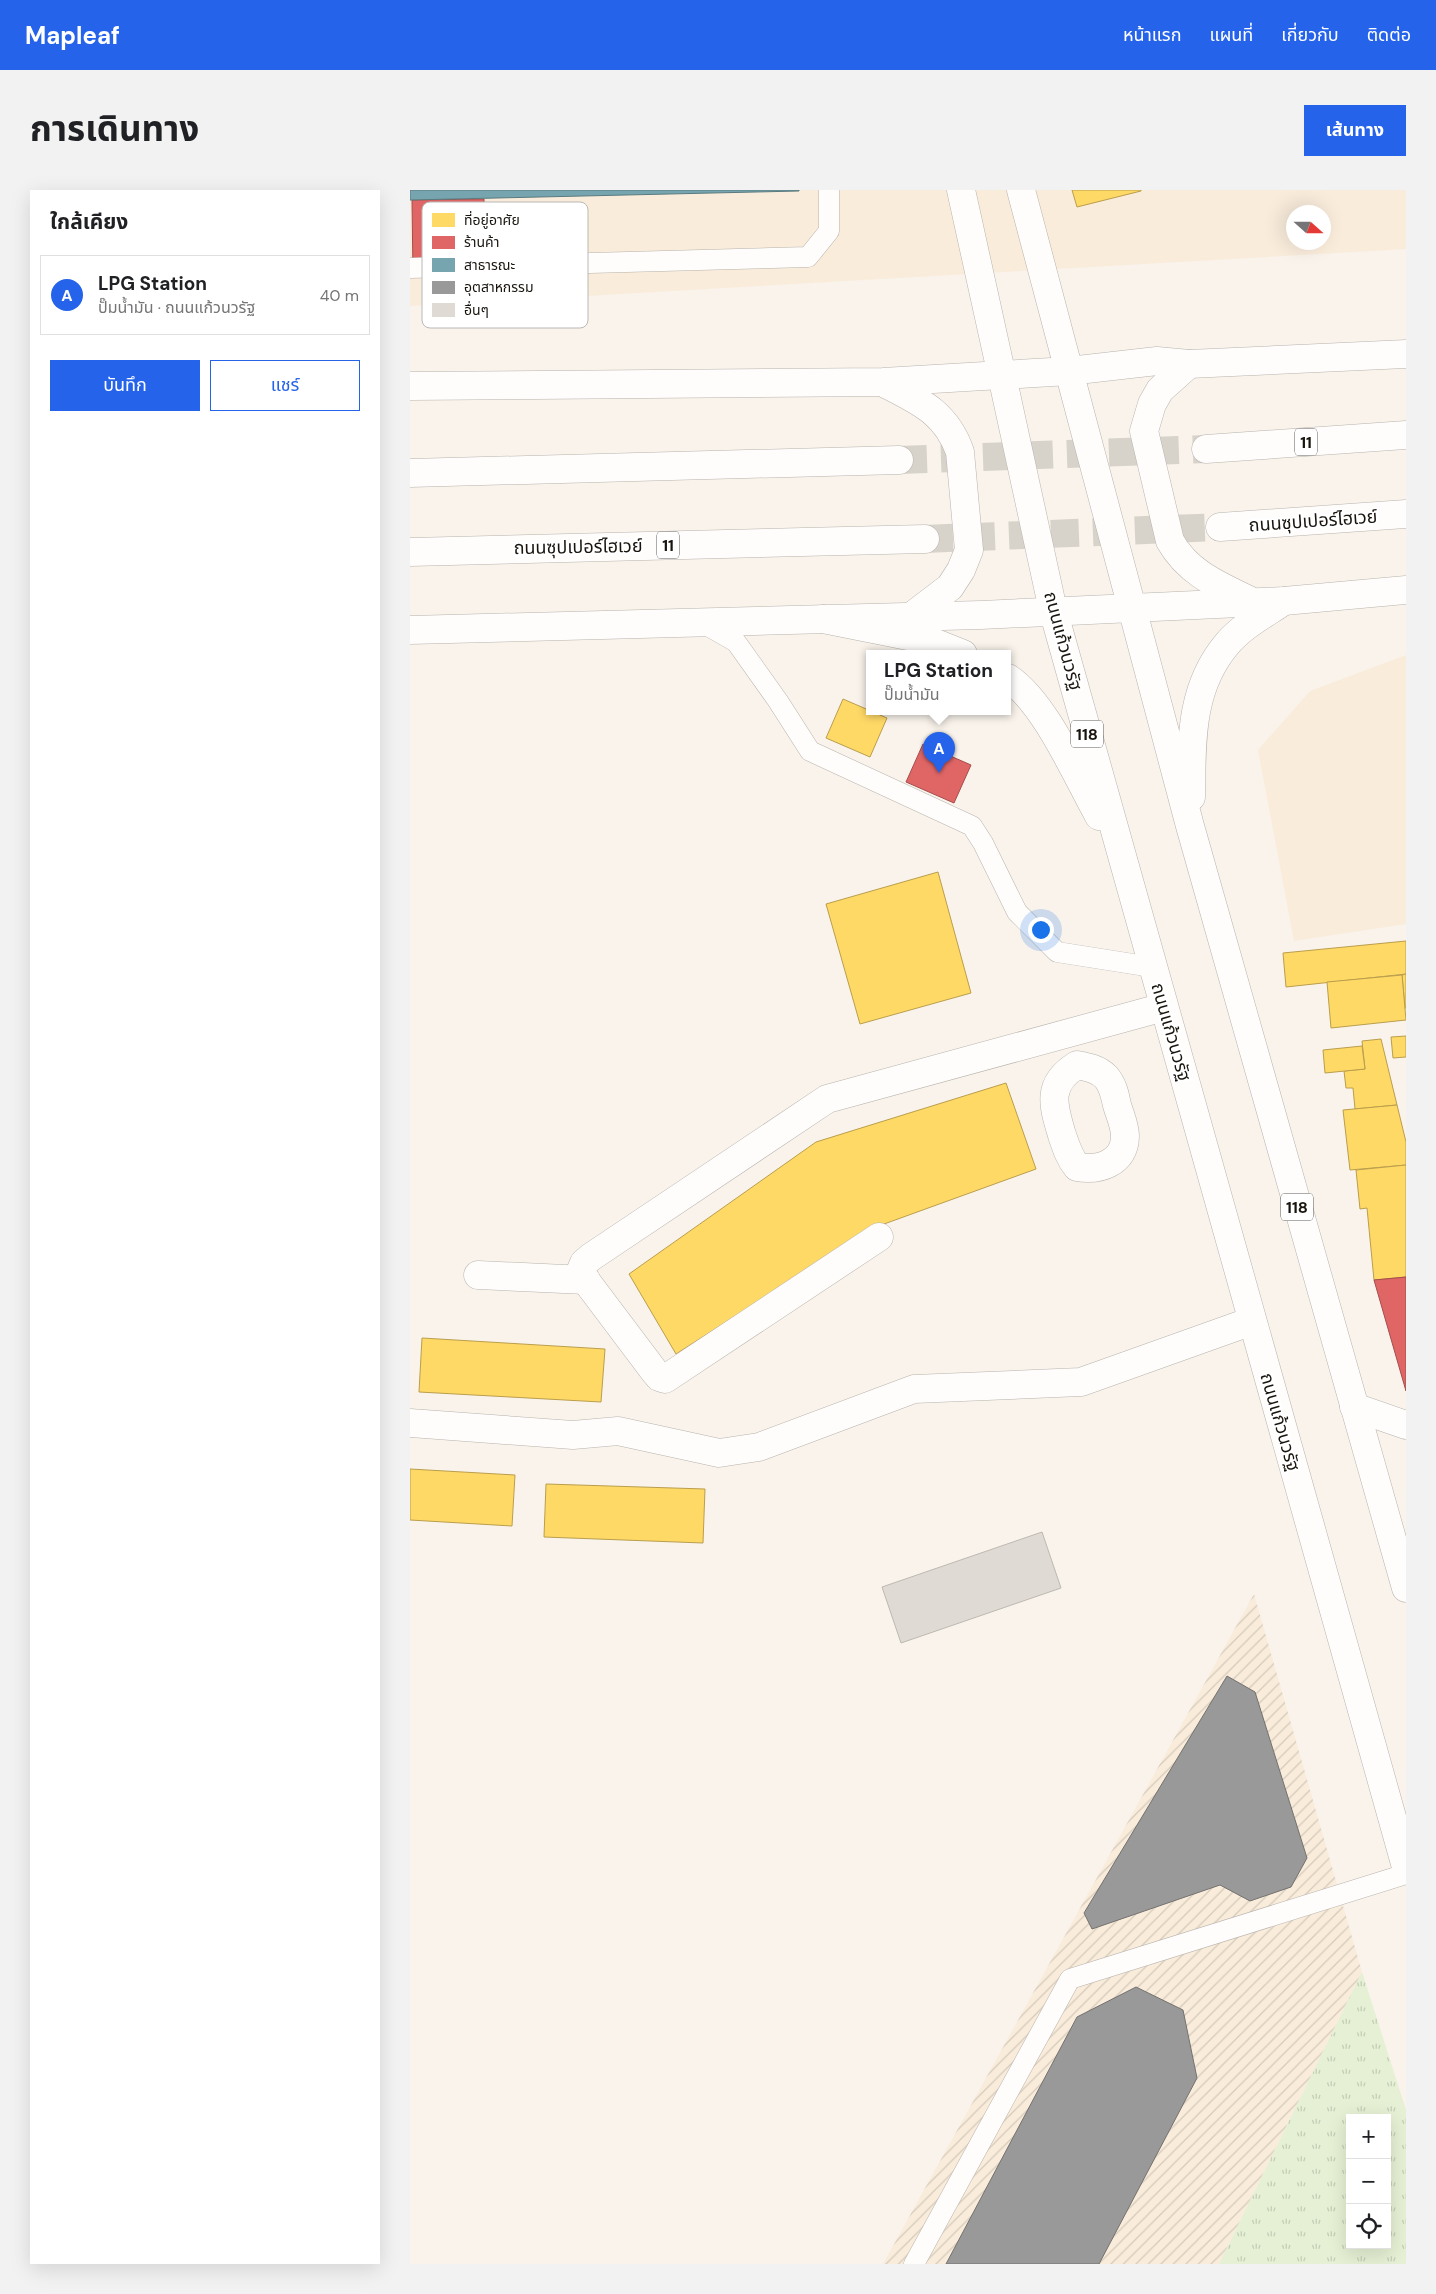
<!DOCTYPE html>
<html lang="th">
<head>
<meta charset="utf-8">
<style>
  body { margin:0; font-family:"DM Sans","Noto Sans Thai",sans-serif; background:#f2f2f2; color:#202124 }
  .controls { position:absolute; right:15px; bottom:15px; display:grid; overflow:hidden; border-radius:0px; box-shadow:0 5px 20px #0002 }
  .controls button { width:45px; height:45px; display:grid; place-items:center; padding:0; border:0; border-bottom:1px solid #e0e0e0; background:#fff; color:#202124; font:25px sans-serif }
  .compass { position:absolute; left:876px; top:15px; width:45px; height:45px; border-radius:50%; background:#fff; box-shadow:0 5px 20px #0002; rotate:111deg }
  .you { position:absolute; left:630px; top:739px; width:18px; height:18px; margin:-12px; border:4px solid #fff; border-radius:50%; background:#1a73e8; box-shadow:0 0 0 8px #1a73e833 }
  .badge { display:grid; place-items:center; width:32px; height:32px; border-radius:50%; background:#2563eb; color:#fff; font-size:16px; font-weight:700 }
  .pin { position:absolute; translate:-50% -41px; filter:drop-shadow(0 1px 2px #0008) }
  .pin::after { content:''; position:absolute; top:26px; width:18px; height:15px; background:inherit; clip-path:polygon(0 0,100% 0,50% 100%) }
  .popup { position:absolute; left:456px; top:460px; width:145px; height:65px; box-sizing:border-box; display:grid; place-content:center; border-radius:0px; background:#fff; filter:drop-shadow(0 1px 4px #0005); font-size:16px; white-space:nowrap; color:#757577 }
  .popup b { font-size:19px; color:#202124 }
  .popup::after { content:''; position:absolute; left:50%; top:100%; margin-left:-10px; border:10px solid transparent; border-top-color:#fff }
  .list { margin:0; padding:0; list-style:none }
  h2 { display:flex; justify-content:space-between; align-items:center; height:65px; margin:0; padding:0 20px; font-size:21px }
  h2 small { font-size:16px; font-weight:400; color:#757577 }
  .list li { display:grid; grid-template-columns:32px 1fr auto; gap:15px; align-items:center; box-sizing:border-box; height:80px; margin:0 10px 10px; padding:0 10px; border:1px solid #e0e0e0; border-radius:0px }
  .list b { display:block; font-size:19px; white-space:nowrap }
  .list p { margin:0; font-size:16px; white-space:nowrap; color:#757577 }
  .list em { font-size:16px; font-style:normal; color:#757577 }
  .actions { display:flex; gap:10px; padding:15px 20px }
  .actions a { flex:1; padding:11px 0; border:1px solid #2563eb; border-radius:0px; text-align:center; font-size:18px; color:#2563eb }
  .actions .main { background:#2563eb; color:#fff }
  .icon { flex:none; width:28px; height:28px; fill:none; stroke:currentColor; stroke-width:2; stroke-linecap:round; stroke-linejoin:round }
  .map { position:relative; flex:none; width:996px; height:2074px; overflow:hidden; border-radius:0px }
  header { display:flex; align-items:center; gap:30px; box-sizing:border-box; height:70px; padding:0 25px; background:#2563eb; color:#fff }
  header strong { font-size:24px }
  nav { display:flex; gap:28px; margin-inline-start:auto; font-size:18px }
  .intro { display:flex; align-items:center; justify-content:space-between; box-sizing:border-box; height:120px; padding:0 30px }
  h1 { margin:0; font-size:35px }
  .button { padding:12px 22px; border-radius:0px; background:#2563eb; color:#fff; font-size:18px; font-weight:700 }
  main { display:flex; gap:30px; padding:0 30px }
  aside { flex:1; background:#fff; border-radius:0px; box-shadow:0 5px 20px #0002 }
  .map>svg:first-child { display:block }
  .built { fill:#f9ecdb; fill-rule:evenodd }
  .industrial { fill:url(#industrial-furrows) }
  .grass { fill:url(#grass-tufts); fill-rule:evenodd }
  .homes { fill:#ffd966; stroke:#ba9e4c }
  .shops { fill:#e06666; stroke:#a44d4c }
  .public { fill:#76a5af; stroke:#5a7a7f }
  .industry { fill:#999; stroke:#73716f }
  .building { fill:#dfdad3; stroke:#bdb8b1 }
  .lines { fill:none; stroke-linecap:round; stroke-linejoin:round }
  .highway-tunnel { stroke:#d7d2ca; stroke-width:28; stroke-dasharray:28 14; stroke-linecap:butt }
  .lane-casing { stroke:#b8b3ac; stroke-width:21 }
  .street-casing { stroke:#b8b3ac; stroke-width:29 }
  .secondary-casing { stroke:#b8b3ac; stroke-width:29 }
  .primary-casing { stroke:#b8b3ac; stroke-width:29 }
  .highway-casing { stroke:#b8b3ac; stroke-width:29 }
  .lane { stroke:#fefdfc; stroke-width:20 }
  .street { stroke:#fefdfc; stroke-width:28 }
  .secondary { stroke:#fefdfc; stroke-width:28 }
  .primary { stroke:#fefdfc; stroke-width:28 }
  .highway { stroke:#fefdfc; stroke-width:28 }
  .labels { text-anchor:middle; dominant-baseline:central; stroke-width:5; stroke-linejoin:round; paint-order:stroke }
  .shield { fill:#fff; stroke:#5e5a56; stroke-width:1 }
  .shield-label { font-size:16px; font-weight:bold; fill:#19140e }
  .street-label { font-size:18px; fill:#19140e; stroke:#fff }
  .key { fill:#fff; stroke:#bab8b7; stroke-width:1 }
  .key-label { font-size:14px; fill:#19140e }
</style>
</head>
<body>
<header>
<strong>Mapleaf</strong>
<nav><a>หน้าแรก</a><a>แผนที่</a><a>เกี่ยวกับ</a><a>ติดต่อ</a></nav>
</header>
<div class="intro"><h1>การเดินทาง</h1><a class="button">เส้นทาง</a></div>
<main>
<aside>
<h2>ใกล้เคียง<small></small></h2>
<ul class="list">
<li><span class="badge">A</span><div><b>LPG Station</b><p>ปั๊มน้ำมัน · ถนนแก้วนวรัฐ</p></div><em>40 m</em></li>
</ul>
<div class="actions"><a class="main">บันทึก</a><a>แชร์</a></div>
</aside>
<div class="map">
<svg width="996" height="2074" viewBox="0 0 996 2074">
  <defs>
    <pattern id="industrial-furrows" width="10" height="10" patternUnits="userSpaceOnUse" patternTransform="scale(1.25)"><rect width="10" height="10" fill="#f9ecdb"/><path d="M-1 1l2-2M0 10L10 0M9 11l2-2" fill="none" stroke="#d5cabb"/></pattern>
    <pattern id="grass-tufts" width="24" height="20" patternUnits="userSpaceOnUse" patternTransform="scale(1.25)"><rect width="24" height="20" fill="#e5f0d4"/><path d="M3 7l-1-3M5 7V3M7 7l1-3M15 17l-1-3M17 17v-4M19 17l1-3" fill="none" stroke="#c4cdb5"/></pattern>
  </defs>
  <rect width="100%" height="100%" fill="#f9f3eb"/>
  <!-- built -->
  <g class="built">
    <path d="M0 0H996V59L0 116ZM884 22H914V52H884Z"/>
    <polygon points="996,465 996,734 884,751 848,560 900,501"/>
  </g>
  <!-- industrial -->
  <polygon class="industrial" points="844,1404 952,1782 809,2074 473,2074"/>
  <!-- grass -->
  <path class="grass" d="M952 1782 996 1920V2074H809ZM940 1928H977V2055H940Z"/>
  <!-- homes -->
  <g class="homes">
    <polygon points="662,0 731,0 731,1 667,17"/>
    <polygon points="433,509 477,528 460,567 416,548"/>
    <polygon points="528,682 561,803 450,834 416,714"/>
    <polygon points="996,751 996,784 876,797 873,763"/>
    <polygon points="996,784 996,818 995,818 992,785"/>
    <polygon points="992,785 996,830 921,838 917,792"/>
    <polygon points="996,846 996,867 983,868 981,847"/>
    <polygon points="971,849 987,915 945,919 943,898 936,898 934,881 955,879 952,851"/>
    <polygon points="952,856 955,879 915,883 913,860"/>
    <polygon points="596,893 626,979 463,1038 266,1164 219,1084 406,952"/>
    <polygon points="987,915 996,952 996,975 940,980 933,920"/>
    <polygon points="996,975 996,1087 964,1090 957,1018 950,1019 946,980"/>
    <polygon points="12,1148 195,1159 191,1212 9,1202"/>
    <polygon points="0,1279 105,1285 102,1336 0,1330"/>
    <polygon points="136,1294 295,1299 293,1353 134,1347"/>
  </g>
  <!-- shops -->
  <g class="shops">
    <polygon points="74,9 75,83 3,83 2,10"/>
    <polygon points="513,554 561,575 544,613 496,592"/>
    <polygon points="996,1087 996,1201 964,1090"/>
  </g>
  <!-- public -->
  <polygon class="public" points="0,0 389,0 389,1 0,10"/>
  <!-- industry -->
  <g class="industry">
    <polygon points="817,1486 845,1502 897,1668 881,1697 840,1711 810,1695 682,1739 674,1723"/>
    <polygon points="726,1797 773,1820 787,1888 689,2074 536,2074 667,1827"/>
  </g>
  <!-- building -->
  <polygon class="building" points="632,1342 651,1398 491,1453 472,1397"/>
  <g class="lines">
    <!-- highway-tunnel -->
    <g class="highway-tunnel">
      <polyline points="489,270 796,259"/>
      <polyline points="515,349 810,337"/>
    </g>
    <!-- lane casing -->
    <g class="lane-casing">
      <g id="lane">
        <polyline points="0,78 398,67 419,41 419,0"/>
        <polyline points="291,432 326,452 368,511 400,561 562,636 573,653 607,722 647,762 742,777"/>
        <polyline points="504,2074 660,1789 996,1684"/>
      </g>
    </g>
    <!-- street casing -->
    <g class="street-casing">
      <g id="street">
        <path d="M667 875C678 877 688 879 696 887 703 895 705 905 707 915 710 925 715 936 715 946 715 973 689 981 667 977 659 967 656 957 652 945 643 915 636 894 667 875Z"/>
        <polyline points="469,1047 255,1189 249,1187 244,1181 174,1088 171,1080 174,1073 181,1067 417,909 754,817"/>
        <polyline points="68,1085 176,1090"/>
        <polyline points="944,1217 996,1235"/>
        <polyline points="0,1233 163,1245 208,1241 309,1263 349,1257 504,1199 671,1192 842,1131"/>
      </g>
    </g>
    <!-- secondary casing -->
    <g class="secondary-casing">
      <g id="secondary">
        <polyline points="551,0 592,186"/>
        <polyline points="611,0 659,181"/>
        <path d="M779 174 750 200 742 214 734 241 760 351C778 383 808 395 839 410"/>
        <path d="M474 193C509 211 536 222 550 262L559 360 551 380 540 397 502 426"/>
        <polyline points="0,196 473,192 659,181 747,171 779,174 996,164"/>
        <polyline points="0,440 571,425 874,411 996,400"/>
      </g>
    </g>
    <!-- primary casing -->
    <g class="primary-casing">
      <g id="primary">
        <polyline points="659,181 780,636 996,1398"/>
        <polyline points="592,186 643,420 996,1677"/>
        <polyline points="413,429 518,450 553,464"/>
        <path d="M598 488C635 512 667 587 689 626"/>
        <path d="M781 607C782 553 779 499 817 454 832 436 855 424 874 411"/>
      </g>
    </g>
    <!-- highway casing -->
    <g class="highway-casing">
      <g id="highway">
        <polyline points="796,259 996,245"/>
        <polyline points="0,283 489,270"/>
        <polyline points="810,337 996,324"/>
        <polyline points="0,362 515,349"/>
      </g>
    </g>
    <!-- lane -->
    <use href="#lane" class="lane"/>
    <!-- street -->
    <use href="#street" class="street"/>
    <!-- secondary -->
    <use href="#secondary" class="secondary"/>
    <!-- primary -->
    <use href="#primary" class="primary"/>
    <!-- highway -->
    <use href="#highway" class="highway"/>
  </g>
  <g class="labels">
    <!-- shield labels -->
    <g class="shield">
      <rect x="885" y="238.5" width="22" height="27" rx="4"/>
      <rect x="247" y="341.5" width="22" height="27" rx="4"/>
      <rect x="661" y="530.5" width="32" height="27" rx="4"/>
      <rect x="871" y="1003.5" width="32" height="27" rx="4"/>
    </g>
    <g class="shield-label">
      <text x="896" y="252">11</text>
      <text x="258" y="355">11</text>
      <text x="677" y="544">118</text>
      <text x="887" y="1017">118</text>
    </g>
    <!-- street labels -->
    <g class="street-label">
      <text transform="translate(903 331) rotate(-4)">ถนนซุปเปอร์ไฮเวย์</text>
      <text transform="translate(168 357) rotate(-1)">ถนนซุปเปอร์ไฮเวย์</text>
      <text transform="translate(653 451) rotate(75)">ถนนแก้วนวรัฐ</text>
      <text transform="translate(761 842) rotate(74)">ถนนแก้วนวรัฐ</text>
      <text transform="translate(870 1232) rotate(74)">ถนนแก้วนวรัฐ</text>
    </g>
  </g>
  <!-- legend -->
  <rect x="12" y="12" width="166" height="126" rx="8" class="key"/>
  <rect x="22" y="23" width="23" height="14" fill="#ffd966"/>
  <rect x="22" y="46" width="23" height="13" fill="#e06666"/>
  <rect x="22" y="68" width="23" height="14" fill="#76a5af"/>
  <rect x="22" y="91" width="23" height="13" fill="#999"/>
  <rect x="22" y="113" width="23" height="14" fill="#dfdad3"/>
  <g class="key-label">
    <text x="54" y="35">ที่อยู่อาศัย</text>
    <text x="54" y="57">ร้านค้า</text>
    <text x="54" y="80">สาธารณะ</text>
    <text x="54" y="102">อุตสาหกรรม</text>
    <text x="54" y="125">อื่นๆ</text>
  </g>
</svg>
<div class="controls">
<button>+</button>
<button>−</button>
<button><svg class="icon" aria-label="locate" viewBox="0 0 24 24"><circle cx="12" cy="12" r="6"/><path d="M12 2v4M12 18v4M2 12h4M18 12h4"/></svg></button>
</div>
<svg class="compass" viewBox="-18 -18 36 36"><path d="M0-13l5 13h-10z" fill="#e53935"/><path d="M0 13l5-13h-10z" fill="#757577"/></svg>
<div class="you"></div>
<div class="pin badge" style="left:529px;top:583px">A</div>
<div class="popup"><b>LPG Station</b>ปั๊มน้ำมัน</div>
</div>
</main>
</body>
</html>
